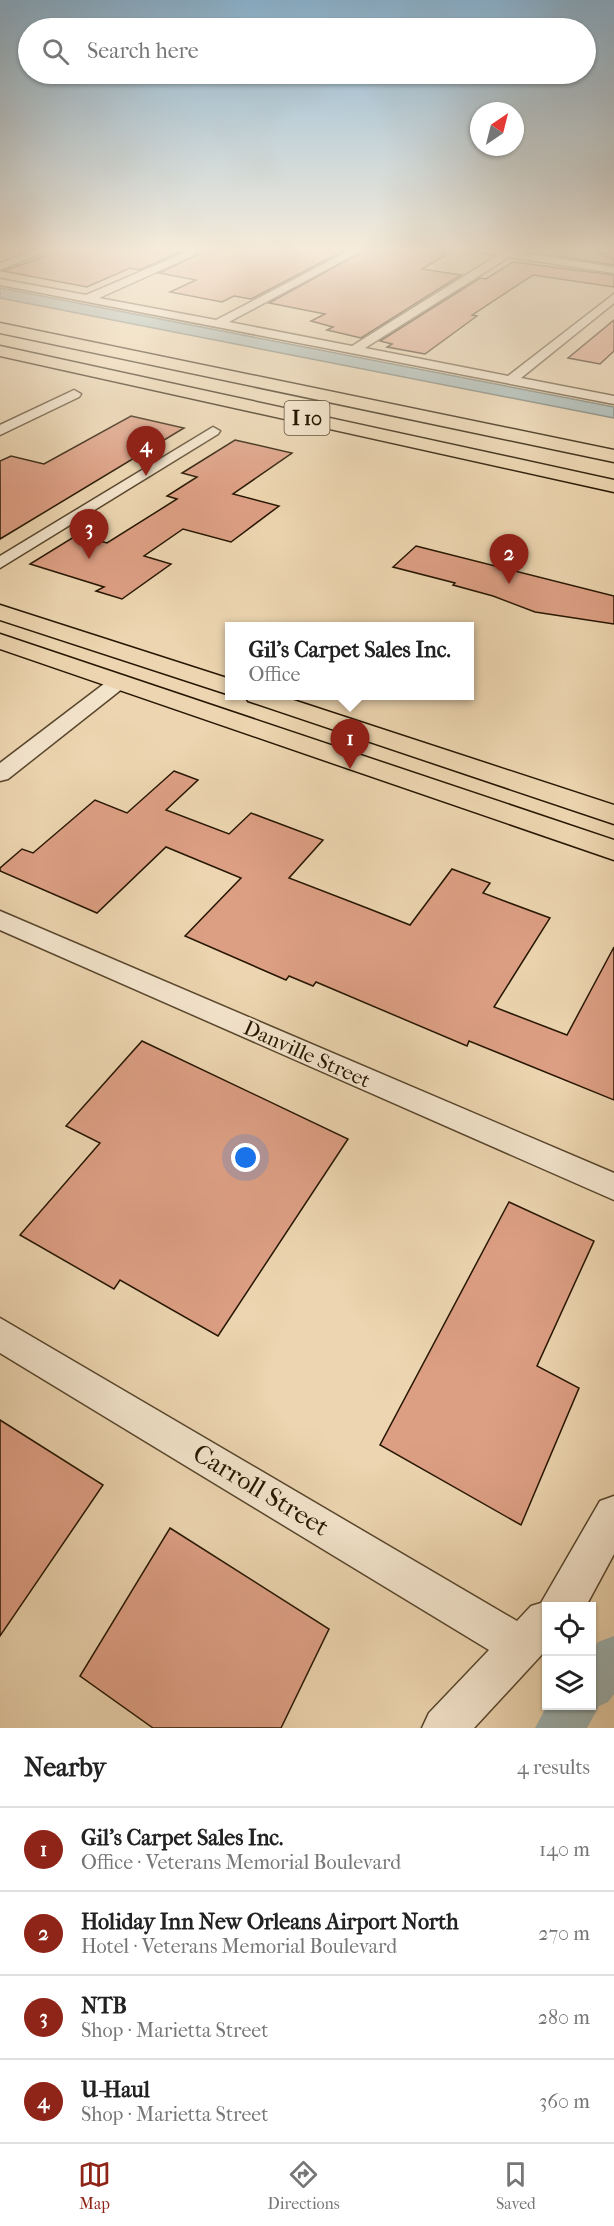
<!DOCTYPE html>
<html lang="en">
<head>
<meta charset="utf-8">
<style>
  body { margin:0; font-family:"IM FELL French Canon",serif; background:#f2f2f2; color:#222 }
  .controls { position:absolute; right:18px; bottom:18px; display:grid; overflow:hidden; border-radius:0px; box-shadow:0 2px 4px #0004 }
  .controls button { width:54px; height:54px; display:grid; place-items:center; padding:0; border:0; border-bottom:2px solid #e0e0e0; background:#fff; color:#222; font:30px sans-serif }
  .compass { position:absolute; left:470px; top:102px; width:54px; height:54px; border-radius:50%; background:#fff; box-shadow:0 2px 4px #0004; rotate:35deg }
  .you { position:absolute; left:246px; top:1158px; width:21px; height:21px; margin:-15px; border:4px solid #fff; border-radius:50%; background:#1a73e8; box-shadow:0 0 0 9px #1a73e833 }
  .badge { display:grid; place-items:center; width:39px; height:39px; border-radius:50%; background:#8f2418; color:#fff; font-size:20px; font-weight:700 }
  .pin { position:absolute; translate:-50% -50px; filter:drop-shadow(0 2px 3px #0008) }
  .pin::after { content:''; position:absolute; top:32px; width:21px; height:18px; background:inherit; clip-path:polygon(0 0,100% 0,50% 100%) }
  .popup { position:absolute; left:225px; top:622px; width:249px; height:78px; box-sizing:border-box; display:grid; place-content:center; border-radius:0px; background:#fff; filter:drop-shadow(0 2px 4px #0005); font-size:20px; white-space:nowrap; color:#767676 }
  .popup b { font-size:22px; color:#222 }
  .popup::after { content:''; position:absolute; left:50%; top:100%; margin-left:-12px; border:12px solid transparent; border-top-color:#fff }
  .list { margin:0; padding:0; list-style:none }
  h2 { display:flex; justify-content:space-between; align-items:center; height:78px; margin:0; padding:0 24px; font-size:26px }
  h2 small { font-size:20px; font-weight:400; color:#767676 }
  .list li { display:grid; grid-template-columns:39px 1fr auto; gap:18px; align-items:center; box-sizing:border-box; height:84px; padding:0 24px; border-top:2px solid #e0e0e0 }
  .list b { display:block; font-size:22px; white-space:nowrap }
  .list p { margin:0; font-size:20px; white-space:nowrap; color:#767676 }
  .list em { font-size:20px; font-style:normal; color:#767676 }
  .icon { flex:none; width:33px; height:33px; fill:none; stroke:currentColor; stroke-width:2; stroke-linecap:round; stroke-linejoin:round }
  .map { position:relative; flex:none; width:614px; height:1728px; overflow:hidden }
  .search { position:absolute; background:#fff; box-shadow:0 2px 4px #0004; left:18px; right:18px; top:18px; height:66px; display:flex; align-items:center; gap:15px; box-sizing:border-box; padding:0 21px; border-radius:33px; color:#767676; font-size:22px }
  .sheet { height:414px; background:#fff }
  nav { display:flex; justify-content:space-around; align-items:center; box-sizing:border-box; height:84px; border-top:2px solid #e0e0e0; background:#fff; font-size:16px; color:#767676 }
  nav a { display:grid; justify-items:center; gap:3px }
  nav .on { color:#8f2418 }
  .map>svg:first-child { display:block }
  .water { fill:#9db6b7; stroke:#6d766e; stroke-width:1.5 }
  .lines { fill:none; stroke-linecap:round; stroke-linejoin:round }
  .canal { fill:#9db6b7; fill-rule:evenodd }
  .building { fill:#dd9f84; stroke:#261600; stroke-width:1.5 }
  .minor-casing { stroke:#58462c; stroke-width:3 }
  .major-casing { stroke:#261600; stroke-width:3 }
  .highway-casing { stroke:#261600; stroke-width:3 }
  .minor { fill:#f3e4cc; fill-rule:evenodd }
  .major { fill:#ecd5b0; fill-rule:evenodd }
  .highway { fill:#ecd5b0; fill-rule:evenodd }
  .labels { text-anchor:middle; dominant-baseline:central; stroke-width:5; stroke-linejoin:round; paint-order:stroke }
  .shield { fill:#f3e4cc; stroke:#64543d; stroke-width:1.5 }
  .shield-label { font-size:20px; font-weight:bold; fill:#261600 }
  .street-label { font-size:21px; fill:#261600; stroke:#f3e4cc }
  .near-street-label { font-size:26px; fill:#261600; stroke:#f3e4cc }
</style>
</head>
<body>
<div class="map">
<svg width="614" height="1728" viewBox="0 0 614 1728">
  <rect width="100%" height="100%" fill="#ecd5b0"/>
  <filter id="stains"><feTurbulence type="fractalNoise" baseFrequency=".00333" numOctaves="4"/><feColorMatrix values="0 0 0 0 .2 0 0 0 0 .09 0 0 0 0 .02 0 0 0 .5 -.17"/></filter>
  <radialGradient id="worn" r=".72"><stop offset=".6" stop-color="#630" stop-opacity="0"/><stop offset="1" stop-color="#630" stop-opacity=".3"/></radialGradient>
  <!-- water -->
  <polygon class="water" points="0,288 614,407 614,418 0,298"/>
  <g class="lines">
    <!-- canal -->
    <polygon class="canal" points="614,1636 614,1694 608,1702 599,1706 587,1728 535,1728 547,1706 592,1706 592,1651 598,1642"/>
  </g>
  <!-- building -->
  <g class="building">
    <polygon points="72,247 192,247 139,270 130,268 87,287 3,271"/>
    <polygon points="214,247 351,247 251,299 234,296 222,302 170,292 196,280 159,273"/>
    <polygon points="371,247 417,247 445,251 441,254 446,255 422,269 461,275 361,338 327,330 333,327 311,321 325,314 269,303"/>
    <polygon points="570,249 606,254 603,256 614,258 614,265 558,256"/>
    <polygon points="513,262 614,275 614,287 533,275 472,315 477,316 425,354 387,347 392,344 380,341 480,278 486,279"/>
    <polygon points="614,320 614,351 600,364 568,358"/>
    <polygon points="131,416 184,428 0,539 0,461 11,456 44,464"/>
    <polygon points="235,440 292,453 233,494 279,506 231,542 183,529 144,556 171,564 122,599 96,591 104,587 30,564 77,535 107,543 177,499 167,496 197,477 182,473"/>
    <polygon points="416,546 614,596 614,624 535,612 493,596 453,585 455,583 393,567"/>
    <polygon points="174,771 198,780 166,810 229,834 251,813 323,840 289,878 367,908 410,925 452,869 490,883 483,893 550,918 494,1007 567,1035 614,947 614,1100 469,1041 467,1046 316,982 313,986 289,976 286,980 185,936 241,878 166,847 97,913 0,871 0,868 22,849 33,853 95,800 127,813"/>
    <polygon points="142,1041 348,1139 218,1336 120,1280 114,1289 20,1235 100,1143 66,1126"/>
    <polygon points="509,1202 594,1241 537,1366 579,1388 521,1525 380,1445"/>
    <polygon points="0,1420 103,1485 0,1636"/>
    <polygon points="170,1528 329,1629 281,1728 153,1728 80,1676"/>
  </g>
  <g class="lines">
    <!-- minor casing -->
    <g class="minor-casing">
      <g id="minor">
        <polygon points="43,247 57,247 0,270 0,263"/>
        <polygon points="198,247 212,247 99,298 216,320 356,247 369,247 229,322 352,346 498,255 459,247 506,250 511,247 523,247 517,252 614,267 614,273 509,257 365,348 508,376 614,294 614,303 521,378 614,396 614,404 0,285 0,279 86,295"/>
        <polygon points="74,390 81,394 79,397 0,435 0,425"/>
        <polygon points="213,427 220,431 218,434 0,568 0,556"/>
        <polygon points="120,675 127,677 130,681 127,685 8,779 0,781 0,763 113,677"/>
        <polygon points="0,911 614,1173 614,1200 0,930"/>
        <polygon points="0,1318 517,1621 531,1606 541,1603 600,1501 614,1496 614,1554 586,1606 546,1606 546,1650 474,1728 422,1728 429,1713 489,1650 0,1353"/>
      </g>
    </g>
    <!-- major casing -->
    <g class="major-casing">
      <g id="major">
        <polygon points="0,605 230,679 230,695 0,620"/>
        <polygon points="0,634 614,840 614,860 0,649"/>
        <polygon points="245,696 281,696 614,805 614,824 248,701"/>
      </g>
    </g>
    <!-- highway casing -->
    <g class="highway-casing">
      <g id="highway">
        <polygon points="0,323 614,450 614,462 0,333"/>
        <polygon points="0,346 614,480 614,492 0,356"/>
      </g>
    </g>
    <!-- minor -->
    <use href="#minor" class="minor"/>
    <!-- major -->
    <use href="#major" class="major"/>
    <!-- highway -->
    <use href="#highway" class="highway"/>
  </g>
  <!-- sky -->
  <linearGradient id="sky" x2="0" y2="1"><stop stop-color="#8ab5d4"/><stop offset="0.51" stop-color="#f6ecdb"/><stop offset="1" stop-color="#f6ecdb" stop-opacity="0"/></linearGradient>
  <rect width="614" height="489" fill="url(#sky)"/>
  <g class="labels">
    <!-- shield labels -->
    <rect class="shield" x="284.5" y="401" width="45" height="34" rx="4.5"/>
    <g class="shield-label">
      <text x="307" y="418">I 10</text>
    </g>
    <!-- street labels -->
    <g class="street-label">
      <text transform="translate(307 1054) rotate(24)">Danville Street</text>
    </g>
    <!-- near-street labels -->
    <g class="near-street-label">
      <text transform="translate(261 1490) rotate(31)">Carroll Street</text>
    </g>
  </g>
  <rect width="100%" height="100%" filter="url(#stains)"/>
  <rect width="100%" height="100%" fill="url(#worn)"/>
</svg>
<div class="controls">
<button><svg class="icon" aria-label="locate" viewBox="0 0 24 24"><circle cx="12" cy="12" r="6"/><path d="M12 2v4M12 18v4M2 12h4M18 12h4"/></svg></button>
<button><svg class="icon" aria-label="layers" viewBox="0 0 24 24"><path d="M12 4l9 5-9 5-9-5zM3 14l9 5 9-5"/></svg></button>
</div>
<svg class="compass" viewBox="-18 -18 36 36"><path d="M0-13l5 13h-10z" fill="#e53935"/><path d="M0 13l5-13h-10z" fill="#767676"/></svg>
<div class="you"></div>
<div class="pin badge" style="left:350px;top:769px">1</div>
<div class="popup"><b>Gil's Carpet Sales Inc.</b>Office</div>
<div class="pin badge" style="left:509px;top:584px">2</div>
<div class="pin badge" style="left:89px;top:559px">3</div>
<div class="pin badge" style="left:146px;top:476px">4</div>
<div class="search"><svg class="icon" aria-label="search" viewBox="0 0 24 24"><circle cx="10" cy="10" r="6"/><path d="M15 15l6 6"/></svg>Search here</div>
</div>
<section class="sheet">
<h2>Nearby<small>4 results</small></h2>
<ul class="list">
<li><span class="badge">1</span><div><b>Gil's Carpet Sales Inc.</b><p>Office · Veterans Memorial Boulevard</p></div><em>140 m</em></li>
<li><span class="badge">2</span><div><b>Holiday Inn New Orleans Airport North</b><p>Hotel · Veterans Memorial Boulevard</p></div><em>270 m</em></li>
<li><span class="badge">3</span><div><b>NTB</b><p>Shop · Marietta Street</p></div><em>280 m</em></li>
<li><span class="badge">4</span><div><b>U-Haul</b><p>Shop · Marietta Street</p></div><em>360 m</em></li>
</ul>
</section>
<nav>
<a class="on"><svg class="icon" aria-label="map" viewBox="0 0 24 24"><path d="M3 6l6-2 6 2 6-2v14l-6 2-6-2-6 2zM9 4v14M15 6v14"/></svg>Map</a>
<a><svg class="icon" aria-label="directions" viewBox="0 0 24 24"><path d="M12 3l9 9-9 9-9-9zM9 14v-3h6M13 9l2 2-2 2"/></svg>Directions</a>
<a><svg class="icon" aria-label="saved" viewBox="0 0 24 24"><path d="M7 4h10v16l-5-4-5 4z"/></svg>Saved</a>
</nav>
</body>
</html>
